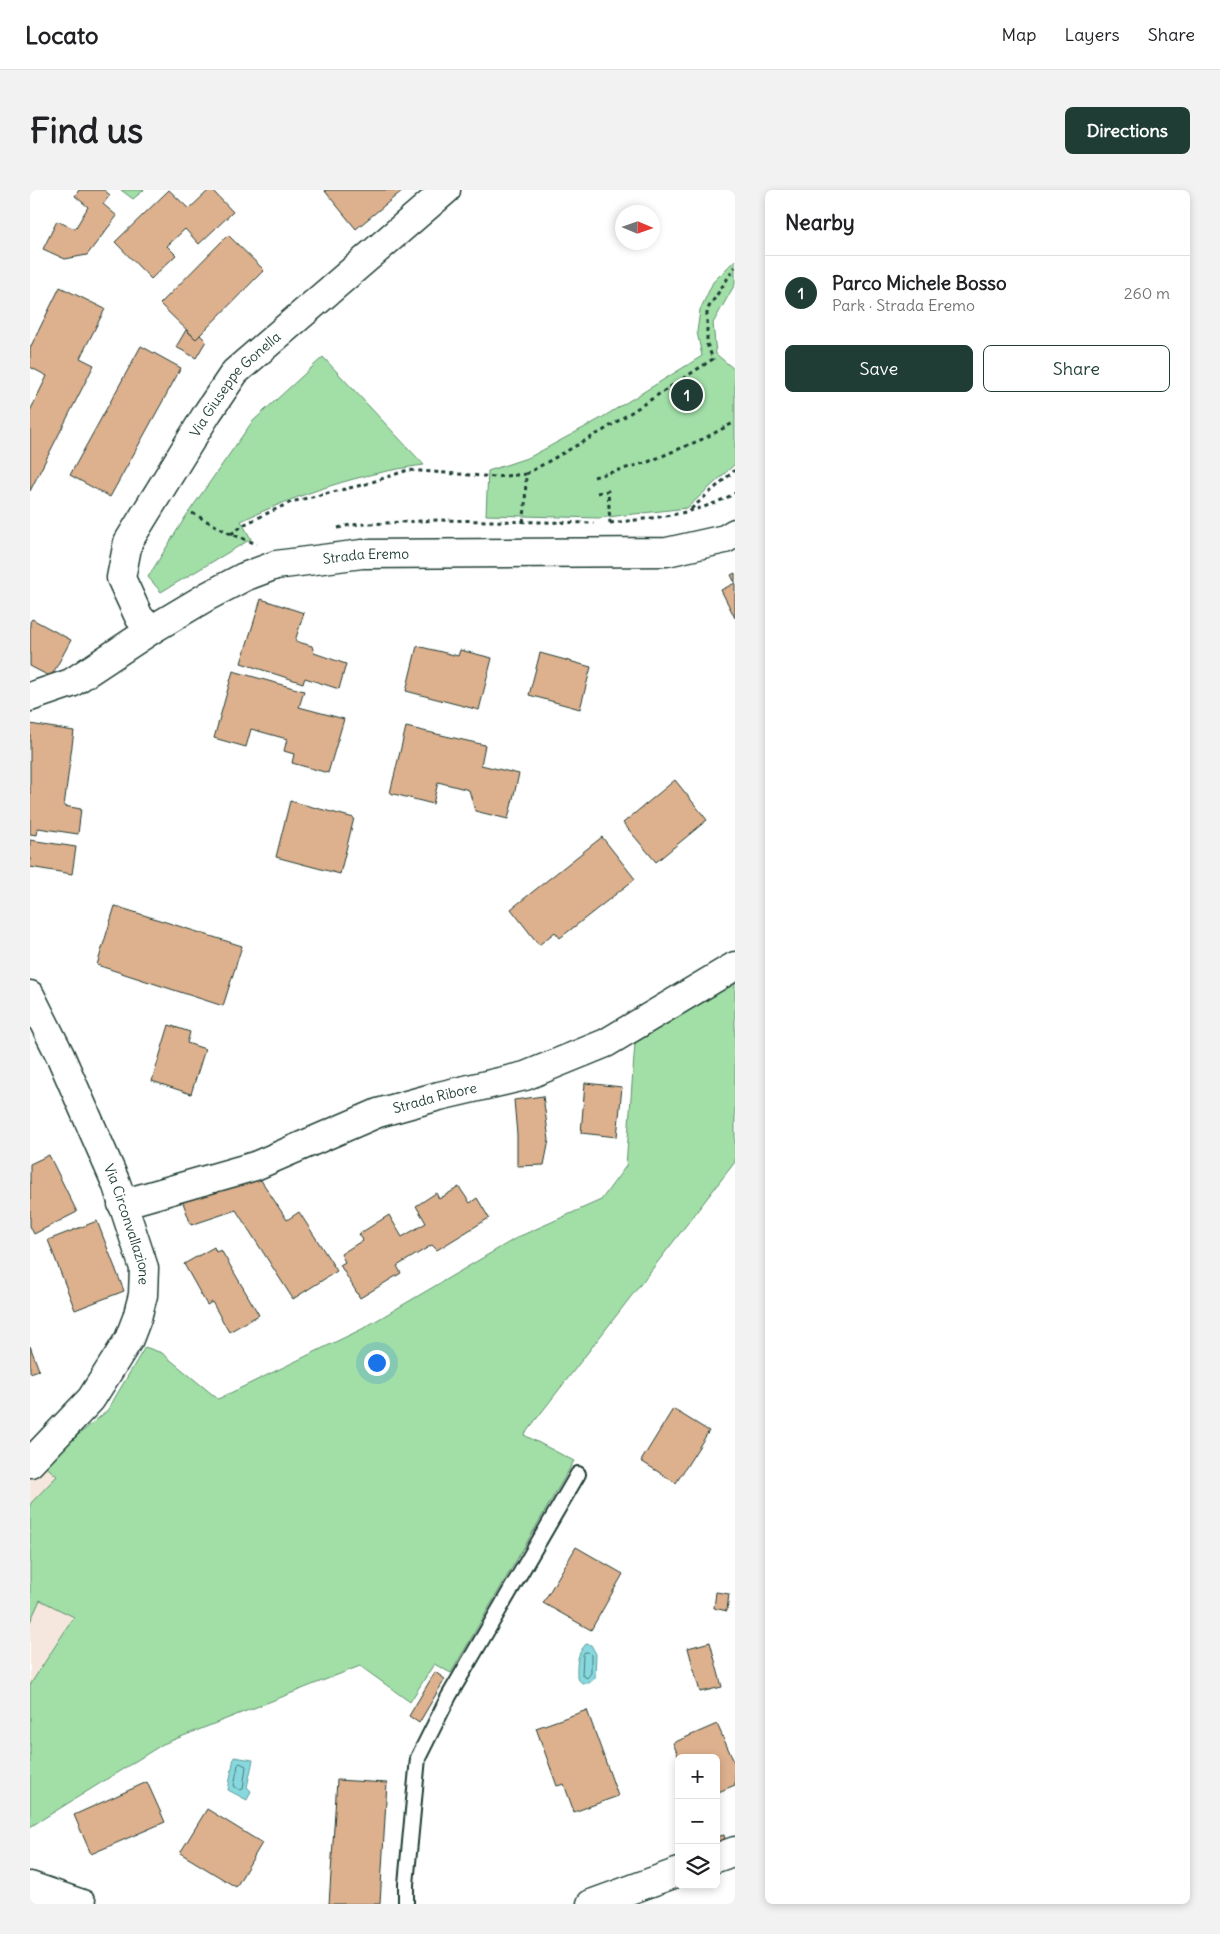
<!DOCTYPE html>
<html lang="en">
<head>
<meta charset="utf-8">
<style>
  body { margin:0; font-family:Delius,sans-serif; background:#f2f2f2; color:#202124 }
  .controls { position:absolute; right:15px; bottom:15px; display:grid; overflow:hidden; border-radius:8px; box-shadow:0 2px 8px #0003 }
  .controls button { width:45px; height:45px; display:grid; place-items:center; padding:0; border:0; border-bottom:1px solid #e0e0e0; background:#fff; color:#202124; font:25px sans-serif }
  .compass { position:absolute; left:585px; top:15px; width:45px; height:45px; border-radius:50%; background:#fff; box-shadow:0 2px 8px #0003; rotate:92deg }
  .you { position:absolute; left:346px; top:1172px; width:18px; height:18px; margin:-12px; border:4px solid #fff; border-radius:50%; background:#1a73e8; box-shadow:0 0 0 8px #1a73e833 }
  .badge { display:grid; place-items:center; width:32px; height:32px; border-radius:50%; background:#1f3d34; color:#fff; font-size:16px; font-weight:700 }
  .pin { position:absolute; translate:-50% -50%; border:2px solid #fff; box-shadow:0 1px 5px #0006 }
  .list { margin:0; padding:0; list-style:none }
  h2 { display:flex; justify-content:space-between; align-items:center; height:65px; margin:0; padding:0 20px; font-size:21px }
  h2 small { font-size:16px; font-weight:400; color:#757577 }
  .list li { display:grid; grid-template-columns:32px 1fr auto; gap:15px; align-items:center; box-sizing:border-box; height:75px; padding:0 20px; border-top:1px solid #e0e0e0 }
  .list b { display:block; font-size:19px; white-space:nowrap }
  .list p { margin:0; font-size:16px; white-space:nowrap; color:#757577 }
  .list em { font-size:16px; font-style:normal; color:#757577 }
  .actions { display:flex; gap:10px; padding:15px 20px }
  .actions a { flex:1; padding:11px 0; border:1px solid #1f3d34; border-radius:8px; text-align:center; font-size:18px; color:#1f3d34 }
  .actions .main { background:#1f3d34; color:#fff }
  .icon { flex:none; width:28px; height:28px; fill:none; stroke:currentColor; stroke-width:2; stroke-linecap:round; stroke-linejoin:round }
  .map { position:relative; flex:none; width:705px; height:1714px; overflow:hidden; border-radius:8px }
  header { display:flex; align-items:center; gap:30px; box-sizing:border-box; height:70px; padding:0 25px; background:#fff; border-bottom:1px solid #e0e0e0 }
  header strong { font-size:24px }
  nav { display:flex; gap:28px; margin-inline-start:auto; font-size:18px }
  .intro { display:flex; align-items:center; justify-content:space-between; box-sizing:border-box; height:120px; padding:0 30px }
  h1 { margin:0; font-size:35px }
  .button { padding:12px 22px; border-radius:8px; background:#1f3d34; color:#fff; font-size:18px; font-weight:700 }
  main { display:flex; gap:30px; padding:0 30px }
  aside { flex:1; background:#fff; border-radius:8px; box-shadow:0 2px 8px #0003 }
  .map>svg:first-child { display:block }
  .built { fill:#f5e7dd }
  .green { fill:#a1dfa7; stroke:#608e6e }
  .water { fill:#88d9df; stroke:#5e9b9b }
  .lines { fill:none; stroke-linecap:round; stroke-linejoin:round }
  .shore { stroke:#497b78; stroke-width:1 }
  .building { fill:#ddb08e; stroke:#1f3d34 }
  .service-casing { stroke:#1f3d34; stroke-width:18 }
  .minor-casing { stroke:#1f3d34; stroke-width:31 }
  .secondary-casing { stroke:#1f3d34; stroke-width:31 }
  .path { stroke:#1f3d34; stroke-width:3; stroke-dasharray:4 4; stroke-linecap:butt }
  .service { stroke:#fff; stroke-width:14 }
  .minor { stroke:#fff; stroke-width:28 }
  .secondary { stroke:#fff; stroke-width:28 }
  .labels { text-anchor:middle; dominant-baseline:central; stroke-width:4; stroke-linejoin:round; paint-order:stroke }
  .street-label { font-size:14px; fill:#1f3d34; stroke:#fff }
</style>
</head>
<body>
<header>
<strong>Locato</strong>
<nav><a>Map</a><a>Layers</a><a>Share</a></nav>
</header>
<div class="intro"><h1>Find us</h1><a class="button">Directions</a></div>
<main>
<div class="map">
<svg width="705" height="1714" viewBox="0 0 705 1714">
  <rect width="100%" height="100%" fill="#fff"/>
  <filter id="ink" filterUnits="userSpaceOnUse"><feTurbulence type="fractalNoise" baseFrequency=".02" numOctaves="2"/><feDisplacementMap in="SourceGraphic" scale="10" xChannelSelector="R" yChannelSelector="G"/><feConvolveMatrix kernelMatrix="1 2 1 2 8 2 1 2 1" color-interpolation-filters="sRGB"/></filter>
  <g filter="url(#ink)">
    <!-- built -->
    <polygon class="built" points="13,1274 95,1343 44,1427 0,1495 0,1289"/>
    <!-- green -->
    <g class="green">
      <polygon points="91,0 114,0 103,9"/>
      <polygon points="705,70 705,94 683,133 686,164 705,180 705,274 657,318 569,328 456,325 458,281 500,267 568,230 672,166 667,142 670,120 683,92"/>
      <path d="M293 167 394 275C330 283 269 304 211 331L221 349 131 402 118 387 156 326 222 232Z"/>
      <polygon points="705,792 705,972 494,1245 544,1271 421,1483 404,1474 380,1512 330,1476 133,1554 0,1637 0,1495 44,1427 10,1410 0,1432 0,1314 27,1286 13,1274 77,1221 115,1157 132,1163 188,1209 332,1139 488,1047 571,1010 596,976 605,853"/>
    </g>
    <!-- water -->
    <g class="water">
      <path d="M556 1454 561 1455 566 1464 565 1488 559 1493H552L547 1488C547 1473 546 1465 556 1454Z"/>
      <polygon points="204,1567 223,1570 217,1597 221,1601 217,1610 198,1600"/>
    </g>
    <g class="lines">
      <!-- shore -->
      <g class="shore">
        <polygon points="555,1462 558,1462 561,1465 561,1483 557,1488 552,1485 553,1465"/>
        <polygon points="210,1573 216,1576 213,1599 210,1600 204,1596 208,1575"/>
      </g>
    </g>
    <!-- building -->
    <g class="building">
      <polygon points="49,0 74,0 80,5 73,14 87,26 57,65 35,69 13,59 27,31 45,39 58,17 45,6"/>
      <polygon points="139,0 159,19 179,0 182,0 203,22 169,54 155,39 137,56 146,65 121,89 85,52"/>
      <polygon points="294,0 373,0 326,39"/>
      <polygon points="198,45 234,80 166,149 130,114"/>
      <polygon points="30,97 75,119 50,168 64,175 0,301 0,221 17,186 0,177 0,158"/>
      <polygon points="156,140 166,149 170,145 176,151 166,168 146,157"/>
      <polygon points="111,156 151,178 80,307 40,285"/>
      <polygon points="705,383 705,428 691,400 705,393 701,385"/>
      <polygon points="231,409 274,423 265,451 282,456 284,463 316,474 309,499 275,488 273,493 211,473"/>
      <polygon points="2,429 41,450 21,487 0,476 0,432"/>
      <polygon points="387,456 428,466 430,460 462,468 449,520 376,501"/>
      <polygon points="510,463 561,477 550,519 499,505"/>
      <polygon points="203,481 274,501 269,517 314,529 298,583 262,573 264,564 254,561 257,549 221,539 216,557 184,548"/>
      <polygon points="0,534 44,541 34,616 51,619 48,644 8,638 7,645 0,644"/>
      <polygon points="376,537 455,555 451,575 489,584 478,629 445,621 439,600 408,592 403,614 360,603"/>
      <polygon points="645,590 677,630 626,672 593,633"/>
      <polygon points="260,611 324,628 310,684 246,667"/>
      <polygon points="572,647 605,689 530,748 525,742 509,755 481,719"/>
      <polygon points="0,650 46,657 42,684 0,677"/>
      <polygon points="85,716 212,756 193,816 67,775"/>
      <polygon points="139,835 160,842 157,853 175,859 161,904 122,891"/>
      <polygon points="555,893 592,897 587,947 551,943"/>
      <polygon points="513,906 519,950 514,975 487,976 487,945 484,910"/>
      <polygon points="19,965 47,1022 4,1044 0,1036 0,974"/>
      <polygon points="225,981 257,1030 269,1022 307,1081 263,1109 206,1020 161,1035 151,1007"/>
      <polygon points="429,997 440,1013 447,1008 459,1028 407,1060 402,1055 367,1076 371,1083 330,1108 310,1075 315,1072 311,1064 333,1050 329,1044 359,1025 372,1047 396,1033 386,1016 406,1003 409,1009"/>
      <polygon points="67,1031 94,1101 45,1120 18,1050"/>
      <polygon points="184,1057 186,1062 191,1060 229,1125 199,1142 182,1112 177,1115 154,1074"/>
      <polygon points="0,1156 9,1180 0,1183"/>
      <polygon points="643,1219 679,1241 646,1293 611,1271"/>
      <polygon points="546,1357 593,1384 561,1440 513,1413"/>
      <polygon points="686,1402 699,1404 697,1421 684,1418"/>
      <polygon points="680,1452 692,1497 670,1502 658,1458"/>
      <polygon points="405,1482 415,1489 389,1533 379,1526"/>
      <polygon points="557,1520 588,1606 544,1622 534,1594 527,1596 506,1538"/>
      <polygon points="687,1534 705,1574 705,1595 686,1603 686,1568 649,1568 643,1553"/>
      <polygon points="307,1590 357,1593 350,1714 299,1714"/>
      <polygon points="117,1592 135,1632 61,1664 44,1625"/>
      <polygon points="177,1619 232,1653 206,1697 150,1663"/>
      <polygon points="694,1645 696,1654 688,1656 686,1647"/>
    </g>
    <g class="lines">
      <!-- service casing -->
      <g class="service-casing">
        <polyline id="service" points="376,1714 376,1694 388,1568 419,1506 548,1284"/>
      </g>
      <!-- minor casing -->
      <g class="minor-casing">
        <g id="minor">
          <path id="s1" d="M121 440 109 427 91 388 98 352 178 222 205 182 416 0"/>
          <path id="s2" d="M92 1014 225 976 348 923 409 906 495 886 576 853 705 776"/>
          <polyline points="686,1668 705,1661"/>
          <polyline points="0,1696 52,1714"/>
          <polyline points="561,1714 649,1682"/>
        </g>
      </g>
      <!-- secondary casing -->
      <g class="secondary-casing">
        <g id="secondary">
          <path id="s3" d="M0 507 41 493 121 440 178 406 214 387 246 375 332 364 637 362 695 349 705 343"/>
          <path id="s4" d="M0 805 30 865 86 993 114 1078 113 1105 107 1128 99 1149 61 1209 0 1273"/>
        </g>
      </g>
      <!-- path -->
      <g class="path">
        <polyline points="564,287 618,272 675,248 705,232"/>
        <polyline points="567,303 578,301 580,333"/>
        <polyline points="661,319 705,280"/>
        <polyline points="162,323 201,344 227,354"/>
        <polyline points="493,332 495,319 496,284 574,240 683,169 677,154 677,120 705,77"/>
        <path d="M580 333C622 328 668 325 705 303"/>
        <polyline points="308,338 320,335 408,330 564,333"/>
        <polyline points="201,344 215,334 261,312 336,294 378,280 465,287 496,284"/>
      </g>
      <!-- service -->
      <use href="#service" class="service"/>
      <!-- minor -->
      <use href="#minor" class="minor"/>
      <!-- secondary -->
      <use href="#secondary" class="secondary"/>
    </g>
  </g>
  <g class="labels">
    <!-- street labels -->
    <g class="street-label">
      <text stroke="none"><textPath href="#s1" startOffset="289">Via Giuseppe Gonella</textPath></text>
      <text stroke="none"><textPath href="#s3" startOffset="371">Strada Eremo</textPath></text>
      <text stroke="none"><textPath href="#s2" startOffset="331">Strada Ribore</textPath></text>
      <text stroke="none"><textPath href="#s4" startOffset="250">Via Circonvallazione</textPath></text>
    </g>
  </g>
</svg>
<div class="controls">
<button>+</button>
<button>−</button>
<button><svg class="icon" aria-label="layers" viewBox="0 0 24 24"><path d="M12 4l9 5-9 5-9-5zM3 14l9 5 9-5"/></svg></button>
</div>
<svg class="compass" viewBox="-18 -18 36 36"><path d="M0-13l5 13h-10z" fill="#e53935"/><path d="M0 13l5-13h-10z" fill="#757577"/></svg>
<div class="you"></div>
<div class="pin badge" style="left:657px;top:205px">1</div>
</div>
<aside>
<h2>Nearby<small></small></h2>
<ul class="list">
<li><span class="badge">1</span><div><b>Parco Michele Bosso</b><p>Park · Strada Eremo</p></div><em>260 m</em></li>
</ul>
<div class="actions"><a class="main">Save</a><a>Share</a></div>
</aside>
</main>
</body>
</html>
